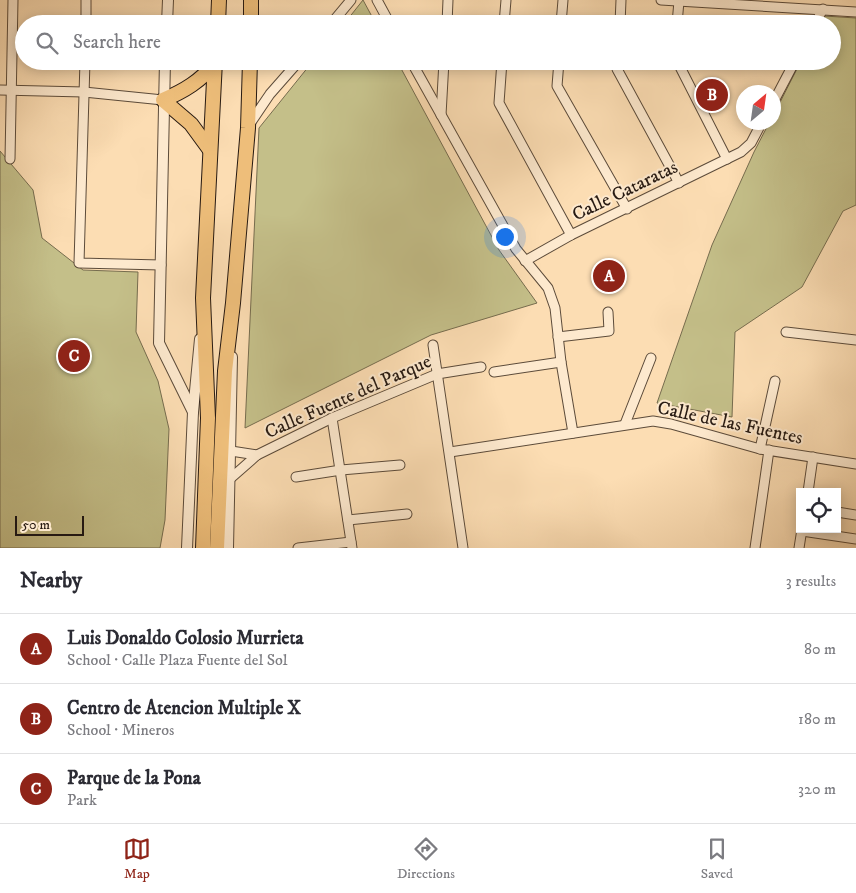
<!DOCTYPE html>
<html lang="en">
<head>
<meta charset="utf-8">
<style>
  body { margin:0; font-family:"IM FELL DW Pica",serif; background:#f2f2f3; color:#2b2b33 }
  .controls { position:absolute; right:15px; bottom:15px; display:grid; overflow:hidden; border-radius:0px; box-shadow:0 2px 12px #0003 }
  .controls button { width:45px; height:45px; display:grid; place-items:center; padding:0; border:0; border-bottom:1px solid #e1e1e2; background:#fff; color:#2b2b33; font:25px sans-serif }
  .compass { position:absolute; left:736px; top:85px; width:45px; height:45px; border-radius:50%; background:#fff; box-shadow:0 2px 12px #0003; rotate:29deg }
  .scale { position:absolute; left:15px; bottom:12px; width:69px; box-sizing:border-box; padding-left:5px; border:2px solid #271a12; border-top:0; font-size:14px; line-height:18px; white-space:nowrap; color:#271a12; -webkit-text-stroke:4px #fde9ce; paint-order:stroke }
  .you { position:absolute; left:504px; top:236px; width:18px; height:18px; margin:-12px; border:4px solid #fff; border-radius:50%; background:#1a73e8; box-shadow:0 0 0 8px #1a73e833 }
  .badge { display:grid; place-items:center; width:32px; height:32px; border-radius:50%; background:#8f2418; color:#fff; font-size:16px; font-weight:700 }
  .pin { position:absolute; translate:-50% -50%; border:2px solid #fff; box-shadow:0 1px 5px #0006 }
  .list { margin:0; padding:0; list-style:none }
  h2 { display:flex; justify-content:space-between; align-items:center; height:65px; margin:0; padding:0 20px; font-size:21px }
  h2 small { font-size:16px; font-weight:400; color:#7c7c81 }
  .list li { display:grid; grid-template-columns:32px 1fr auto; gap:15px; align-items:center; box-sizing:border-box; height:70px; padding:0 20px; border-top:1px solid #e1e1e2 }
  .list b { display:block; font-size:19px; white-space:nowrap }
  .list p { margin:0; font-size:16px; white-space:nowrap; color:#7c7c81 }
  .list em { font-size:16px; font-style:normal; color:#7c7c81 }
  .icon { flex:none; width:28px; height:28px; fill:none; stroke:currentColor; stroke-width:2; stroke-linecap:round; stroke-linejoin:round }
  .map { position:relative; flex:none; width:856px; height:548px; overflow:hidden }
  .search { position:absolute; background:#fff; box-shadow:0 2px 12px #0003; left:15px; right:15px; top:15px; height:55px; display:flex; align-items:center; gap:12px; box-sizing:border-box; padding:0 18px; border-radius:28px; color:#7c7c81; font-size:19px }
  .sheet { height:275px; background:#fff }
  nav { display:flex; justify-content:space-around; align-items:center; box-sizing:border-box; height:70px; border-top:1px solid #e1e1e2; background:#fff; font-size:14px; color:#7c7c81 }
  nav a { display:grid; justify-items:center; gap:2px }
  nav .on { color:#8f2418 }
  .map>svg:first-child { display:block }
  .green { fill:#c4bf89; stroke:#766c4e }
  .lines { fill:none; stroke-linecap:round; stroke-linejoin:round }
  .minor-casing { stroke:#5c4b3a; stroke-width:11 }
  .tertiary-casing { stroke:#5c4b3a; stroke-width:12 }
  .primary-casing { stroke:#271a12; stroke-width:16 }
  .minor { stroke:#fde9ce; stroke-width:9 }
  .tertiary { stroke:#fde9ce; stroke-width:10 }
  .primary { stroke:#eebe7a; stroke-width:14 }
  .labels { text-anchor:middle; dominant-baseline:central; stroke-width:4; stroke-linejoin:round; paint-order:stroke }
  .street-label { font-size:19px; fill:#271a12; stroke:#fde9ce }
</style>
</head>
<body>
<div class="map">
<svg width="856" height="548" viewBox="0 0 856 548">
  <rect width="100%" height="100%" fill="#fcddb3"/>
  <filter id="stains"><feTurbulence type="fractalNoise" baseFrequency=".004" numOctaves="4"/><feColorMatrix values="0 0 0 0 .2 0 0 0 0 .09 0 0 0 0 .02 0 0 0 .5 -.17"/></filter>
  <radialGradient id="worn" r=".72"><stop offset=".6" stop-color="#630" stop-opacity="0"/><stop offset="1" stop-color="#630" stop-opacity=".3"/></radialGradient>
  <!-- green -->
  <g class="green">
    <polygon points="363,0 376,24 344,24"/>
    <polygon points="824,16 856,18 856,205 843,211 802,287 735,332 732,417 657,403 712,245 754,152 769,123 774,122 774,114 801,61 832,61 832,24 820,24"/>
    <polygon points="313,61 397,61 499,250 537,303 431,335 245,428 259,128"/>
    <polygon points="0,151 33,190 42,238 83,270 138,272 136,332 158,381 169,429 165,520 160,548 0,548"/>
  </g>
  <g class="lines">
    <!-- minor casing -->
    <g class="minor-casing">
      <g id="minor">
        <polyline points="377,0 390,24"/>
        <polyline points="661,0 856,12"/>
        <polyline points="86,24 86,0"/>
        <polyline points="331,24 351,0"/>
        <polyline points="447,24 448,0"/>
        <polyline points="504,24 506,0"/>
        <polyline points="561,24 563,0"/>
        <polyline points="620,24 621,0"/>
        <polyline points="677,24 679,1"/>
        <polyline points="815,24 823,9"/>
        <polyline points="85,61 79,263 161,265"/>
        <polyline points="411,61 516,249 548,288 555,308 561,362 573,433"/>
        <polyline points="502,61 499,103 571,235"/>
        <polyline points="559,61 557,86 627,209"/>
        <polyline points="618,61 617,69 679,183"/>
        <polyline points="677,61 727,159"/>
        <polyline points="0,90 84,92 163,100"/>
        <polyline points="774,101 795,61"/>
        <polyline points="441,115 444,61"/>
        <polyline points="249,125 270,94 299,61"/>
        <polyline points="10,159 13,0"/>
        <polyline points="525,261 571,235 741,152 751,143 762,122"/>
        <polyline points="786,332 856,340"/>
        <polyline points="558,337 609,331 608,312"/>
        <polyline points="433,345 463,548"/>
        <polyline points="494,372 561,362"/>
        <polyline points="332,418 352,548"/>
        <polyline points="625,424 651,358"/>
        <polyline points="760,449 775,381"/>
        <polyline points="231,451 257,455"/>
        <polyline points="450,452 653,421 671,424 760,449 856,464"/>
        <polyline points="296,477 341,470 400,465"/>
        <polyline points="231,478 257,455 332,418 437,374 481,367"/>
        <polyline points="808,492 813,457"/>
        <polyline points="837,512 856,515"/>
        <polyline points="348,520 407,514"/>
        <polyline points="802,531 856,539"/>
        <polyline points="298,548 351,542"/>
        <polyline points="755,548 769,450"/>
        <polyline points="799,548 802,529"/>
      </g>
    </g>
    <!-- tertiary casing -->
    <g class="tertiary-casing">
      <g id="tertiary">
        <polyline points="167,24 168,0"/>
        <polyline points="165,61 159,343 193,412"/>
        <polyline points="187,548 193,412 200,339"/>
        <polyline points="228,548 232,357"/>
      </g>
    </g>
    <!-- primary casing -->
    <g class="primary-casing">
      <g id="primary">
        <polyline points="218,24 219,0"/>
        <polyline points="251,24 251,0"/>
        <path d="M210 150 191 124 163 100C184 91 201 81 215 63"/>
        <polyline points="203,548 208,418 203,298 215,61"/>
        <polyline points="217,548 225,371 233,303 248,128 250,61"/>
      </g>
    </g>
    <!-- minor -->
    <use href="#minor" class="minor"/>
    <!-- tertiary -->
    <use href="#tertiary" class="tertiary"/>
    <!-- primary -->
    <use href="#primary" class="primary"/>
  </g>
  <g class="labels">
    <!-- street labels -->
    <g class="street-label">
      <text transform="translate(625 191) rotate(-26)">Calle Cataratas</text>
      <text transform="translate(348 397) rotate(-24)">Calle Fuente del Parque</text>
      <text transform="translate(730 423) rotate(12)">Calle de las Fuentes</text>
    </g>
  </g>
  <rect width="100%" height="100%" filter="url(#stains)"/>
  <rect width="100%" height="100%" fill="url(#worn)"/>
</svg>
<div class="controls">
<button><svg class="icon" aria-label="locate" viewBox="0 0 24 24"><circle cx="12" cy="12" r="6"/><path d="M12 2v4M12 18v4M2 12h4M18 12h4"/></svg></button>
</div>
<svg class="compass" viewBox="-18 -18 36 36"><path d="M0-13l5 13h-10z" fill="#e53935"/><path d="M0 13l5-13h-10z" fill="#7c7c81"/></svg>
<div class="scale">50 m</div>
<div class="you"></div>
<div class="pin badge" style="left:609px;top:276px">A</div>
<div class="pin badge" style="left:712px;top:95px">B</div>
<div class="pin badge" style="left:74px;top:356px">C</div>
<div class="search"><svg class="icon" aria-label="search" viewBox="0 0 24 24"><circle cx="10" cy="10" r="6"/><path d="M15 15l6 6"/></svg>Search here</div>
</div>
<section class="sheet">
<h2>Nearby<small>3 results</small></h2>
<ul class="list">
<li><span class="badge">A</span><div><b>Luis Donaldo Colosio Murrieta</b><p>School · Calle Plaza Fuente del Sol</p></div><em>80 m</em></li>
<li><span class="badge">B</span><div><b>Centro de Atencion Multiple X</b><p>School · Mineros</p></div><em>180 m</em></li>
<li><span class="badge">C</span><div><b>Parque de la Pona</b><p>Park</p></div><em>320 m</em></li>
</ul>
</section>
<nav>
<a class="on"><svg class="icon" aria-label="map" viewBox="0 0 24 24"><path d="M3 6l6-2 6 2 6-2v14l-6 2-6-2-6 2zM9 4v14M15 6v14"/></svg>Map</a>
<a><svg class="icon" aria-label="directions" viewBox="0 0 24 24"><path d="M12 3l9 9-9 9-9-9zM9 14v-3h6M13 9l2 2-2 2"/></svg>Directions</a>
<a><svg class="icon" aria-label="saved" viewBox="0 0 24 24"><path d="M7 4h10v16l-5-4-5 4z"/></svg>Saved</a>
</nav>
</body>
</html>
